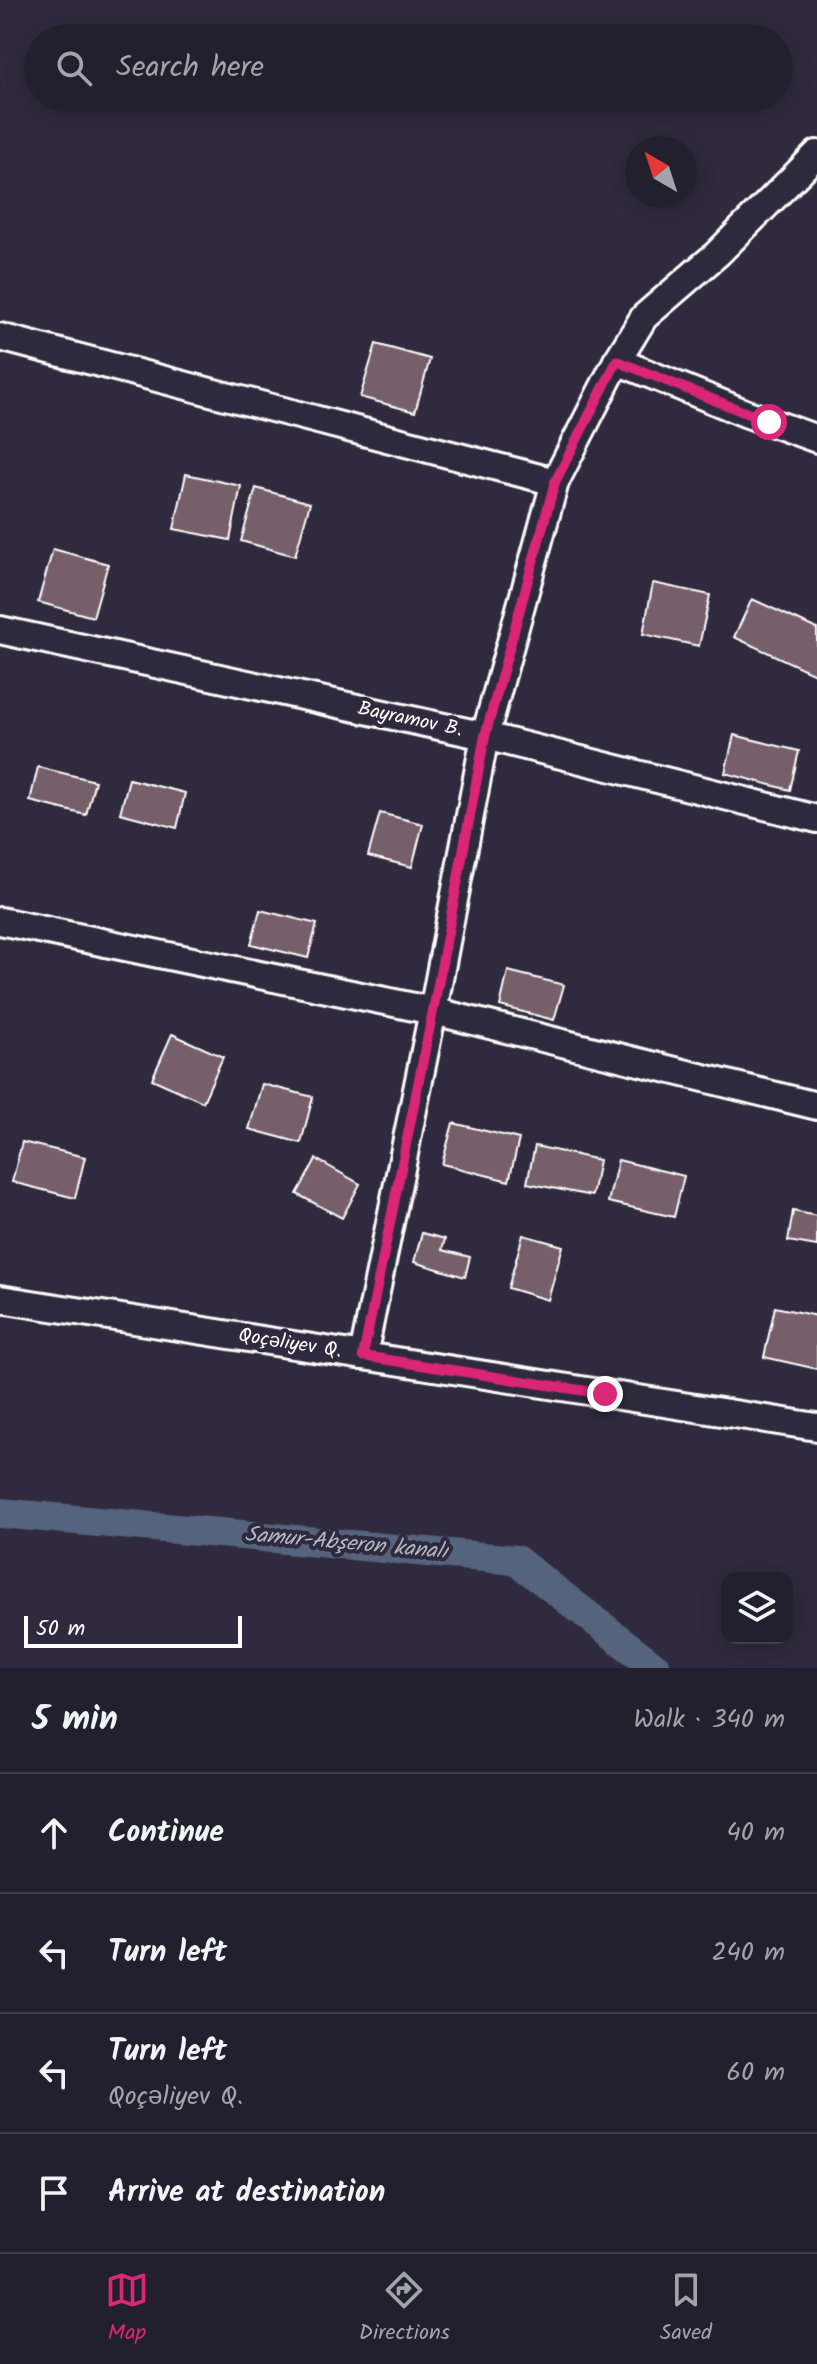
<!DOCTYPE html>
<html lang="en">
<head>
<meta charset="utf-8">
<style>
  body { margin:0; font-family:Kalam,sans-serif; background:#2f2d3a; color:#f1f3f6 }
  .controls { position:absolute; right:24px; bottom:24px; display:grid; overflow:hidden; border-radius:16px; box-shadow:0 4px 20px #0003 }
  .controls button { width:72px; height:72px; display:grid; place-items:center; padding:0; border:0; border-bottom:2px solid #403e4a; background:#23202e; color:#f1f3f6; font:40px sans-serif }
  .compass { position:absolute; left:625px; top:136px; width:72px; height:72px; border-radius:50%; background:#23202e; box-shadow:0 4px 20px #0003; rotate:321deg }
  .scale { position:absolute; left:24px; bottom:20px; width:218px; box-sizing:border-box; padding-left:8px; border:4px solid #fff; border-top:0; font-size:22px; line-height:28px; white-space:nowrap; color:#fff; -webkit-text-stroke:6px #2f2a3d; paint-order:stroke }
  .stop { position:absolute; width:24px; height:24px; margin:-18px; border:6px solid #db2777; border-radius:50%; background:#fff }
  .stop.end { background:#db2777; border-color:#fff; box-shadow:0 2px 8px #0008 }
  .list { margin:0; padding:0; list-style:none }
  h2 { display:flex; justify-content:space-between; align-items:center; height:104px; margin:0; padding:0 32px; font-size:34px }
  h2 small { font-size:26px; font-weight:400; color:#a3a3aa }
  .list li { display:grid; grid-template-columns:52px 1fr auto; gap:24px; align-items:center; box-sizing:border-box; height:120px; padding:0 32px; border-top:2px solid #403e4a }
  .list b { display:block; font-size:30px; white-space:nowrap }
  .list p { margin:0; font-size:26px; white-space:nowrap; color:#a3a3aa }
  .list em { font-size:26px; font-style:normal; color:#a3a3aa }
  .icon { flex:none; width:44px; height:44px; fill:none; stroke:currentColor; stroke-width:2; stroke-linecap:round; stroke-linejoin:round }
  .map { position:relative; flex:none; width:817px; height:1668px; overflow:hidden }
  .search { position:absolute; background:#23202e; box-shadow:0 4px 20px #0003; left:24px; right:24px; top:24px; height:88px; display:flex; align-items:center; gap:20px; box-sizing:border-box; padding:0 28px; border-radius:44px; color:#a3a3aa; font-size:30px }
  .sheet { height:584px; background:#23202e }
  nav { display:flex; justify-content:space-around; align-items:center; box-sizing:border-box; height:112px; border-top:2px solid #403e4a; background:#23202e; font-size:22px; color:#a3a3aa }
  nav a { display:grid; justify-items:center; gap:4px }
  nav .on { color:#db2777 }
  .map>svg:first-child { display:block }
  .lines { fill:none; stroke-linecap:round; stroke-linejoin:round }
  .canal { stroke:#55637e; stroke-width:30 }
  .building { fill:#765e67; stroke:#fff; stroke-width:2 }
  .minor-casing { stroke:#fff; stroke-width:32 }
  .minor { stroke:#2f2a3d; stroke-width:26 }
  .route { stroke:#db2777; stroke-width:10 }
  .labels { text-anchor:middle; dominant-baseline:central; stroke-width:8; stroke-linejoin:round; paint-order:stroke }
  .street-label { font-size:20px; fill:#fff; stroke:#2f2a3d }
  .water-label { font-size:22px; font-style:italic; fill:#b2b9c5; stroke:#2f2a3d }
</style>
</head>
<body>
<div class="map">
<svg width="817" height="1668" viewBox="0 0 817 1668">
  <rect width="100%" height="100%" fill="#2f2a3d"/>
  <filter id="ink" filterUnits="userSpaceOnUse"><feTurbulence type="fractalNoise" baseFrequency=".0125" numOctaves="2"/><feDisplacementMap in="SourceGraphic" scale="16" xChannelSelector="R" yChannelSelector="G"/><feConvolveMatrix kernelMatrix="1 2 1 2 8 2 1 2 1" color-interpolation-filters="sRGB"/></filter>
  <g filter="url(#ink)">
    <g class="lines">
      <!-- canal -->
      <polyline class="canal" points="0,1513 516,1560 656,1668"/>
    </g>
    <!-- building -->
    <g class="building">
      <polygon points="376,344 430,359 415,412 360,397"/>
      <polygon points="186,474 241,486 230,540 174,529"/>
      <polygon points="256,488 310,503 295,556 241,541"/>
      <polygon points="53,549 108,564 93,617 38,602"/>
      <polygon points="653,583 710,595 699,646 643,634"/>
      <polygon points="752,599 817,629 817,675 734,637"/>
      <polygon points="734,735 799,751 790,790 725,773"/>
      <polygon points="38,767 95,781 86,815 30,801"/>
      <polygon points="129,779 185,793 177,828 120,813"/>
      <polygon points="380,813 423,824 412,867 368,856"/>
      <polygon points="260,910 317,924 308,958 251,944"/>
      <polygon points="508,971 564,985 554,1020 500,1006"/>
      <polygon points="172,1034 223,1057 203,1102 152,1079"/>
      <polygon points="262,1084 313,1097 301,1143 249,1129"/>
      <polygon points="453,1123 519,1139 509,1181 442,1164"/>
      <polygon points="22,1142 85,1157 75,1198 12,1182"/>
      <polygon points="535,1146 599,1160 592,1196 527,1183"/>
      <polygon points="316,1159 360,1184 342,1218 297,1194"/>
      <polygon points="618,1160 684,1176 674,1217 608,1202"/>
      <polygon points="793,1211 817,1216 817,1246 788,1241"/>
      <polygon points="422,1233 445,1239 442,1250 470,1257 465,1277 414,1262"/>
      <polygon points="523,1235 563,1246 548,1300 508,1288"/>
      <polygon points="775,1307 817,1316 817,1369 764,1357"/>
    </g>
    <g class="lines">
      <!-- minor casing -->
      <g class="minor-casing">
        <g id="minor">
          <polyline points="0,337 555,482"/>
          <polyline points="617,361 745,413 817,439"/>
          <polyline points="0,630 485,736 817,819"/>
          <polyline points="0,921 433,1011 817,1106"/>
          <polyline points="0,1299 817,1427"/>
          <polyline points="363,1356 433,1011 485,736 555,482 617,361 644,317 717,254 817,154"/>
        </g>
      </g>
      <!-- minor -->
      <use href="#minor" class="minor"/>
    </g>
  </g>
  <g class="lines" filter="url(#ink)">
    <!-- route -->
    <polyline class="route" points="605,1394 363,1356 433,1011 485,736 555,482 617,361 769,422"/>
  </g>
  <g class="labels">
    <!-- street labels -->
    <g class="street-label">
      <text transform="translate(410 720) rotate(12)">Bayramov B.</text>
      <text transform="translate(290 1344) rotate(9)">Qoçəliyev Q.</text>
    </g>
    <!-- water labels -->
    <g class="water-label">
      <text transform="translate(346 1544) rotate(5)">Samur-Abşeron kanalı</text>
    </g>
  </g>
</svg>
<div class="controls">
<button><svg class="icon" aria-label="layers" viewBox="0 0 24 24"><path d="M12 4l9 5-9 5-9-5zM3 14l9 5 9-5"/></svg></button>
</div>
<svg class="compass" viewBox="-18 -18 36 36"><path d="M0-13l5 13h-10z" fill="#e53935"/><path d="M0 13l5-13h-10z" fill="#a3a3aa"/></svg>
<div class="scale">50 m</div>
<div class="stop" style="left:769px;top:422px"></div>
<div class="stop end" style="left:605px;top:1394px"></div>
<div class="search"><svg class="icon" aria-label="search" viewBox="0 0 24 24"><circle cx="10" cy="10" r="6"/><path d="M15 15l6 6"/></svg>Search here</div>
</div>
<section class="sheet">
<h2>5 min<small>Walk · 340 m</small></h2>
<ul class="list">
<li><svg class="icon" aria-label="ahead" viewBox="0 0 24 24"><path d="M12 20V5M6 11l6-6 6 6"/></svg><div><b>Continue</b></div><em>40 m</em></li>
<li><svg class="icon" aria-label="left" viewBox="0 0 24 24"><path d="M17 20v-9H6M10 6l-5 5 5 5"/></svg><div><b>Turn left</b></div><em>240 m</em></li>
<li><svg class="icon" aria-label="left" viewBox="0 0 24 24"><path d="M17 20v-9H6M10 6l-5 5 5 5"/></svg><div><b>Turn left</b><p>Qoçəliyev Q.</p></div><em>60 m</em></li>
<li><svg class="icon" aria-label="arrive" viewBox="0 0 24 24"><path d="M6 21V4h12l-3 4 3 4H6"/></svg><div><b>Arrive at destination</b></div></li>
</ul>
</section>
<nav>
<a class="on"><svg class="icon" aria-label="map" viewBox="0 0 24 24"><path d="M3 6l6-2 6 2 6-2v14l-6 2-6-2-6 2zM9 4v14M15 6v14"/></svg>Map</a>
<a><svg class="icon" aria-label="directions" viewBox="0 0 24 24"><path d="M12 3l9 9-9 9-9-9zM9 14v-3h6M13 9l2 2-2 2"/></svg>Directions</a>
<a><svg class="icon" aria-label="saved" viewBox="0 0 24 24"><path d="M7 4h10v16l-5-4-5 4z"/></svg>Saved</a>
</nav>
</body>
</html>
